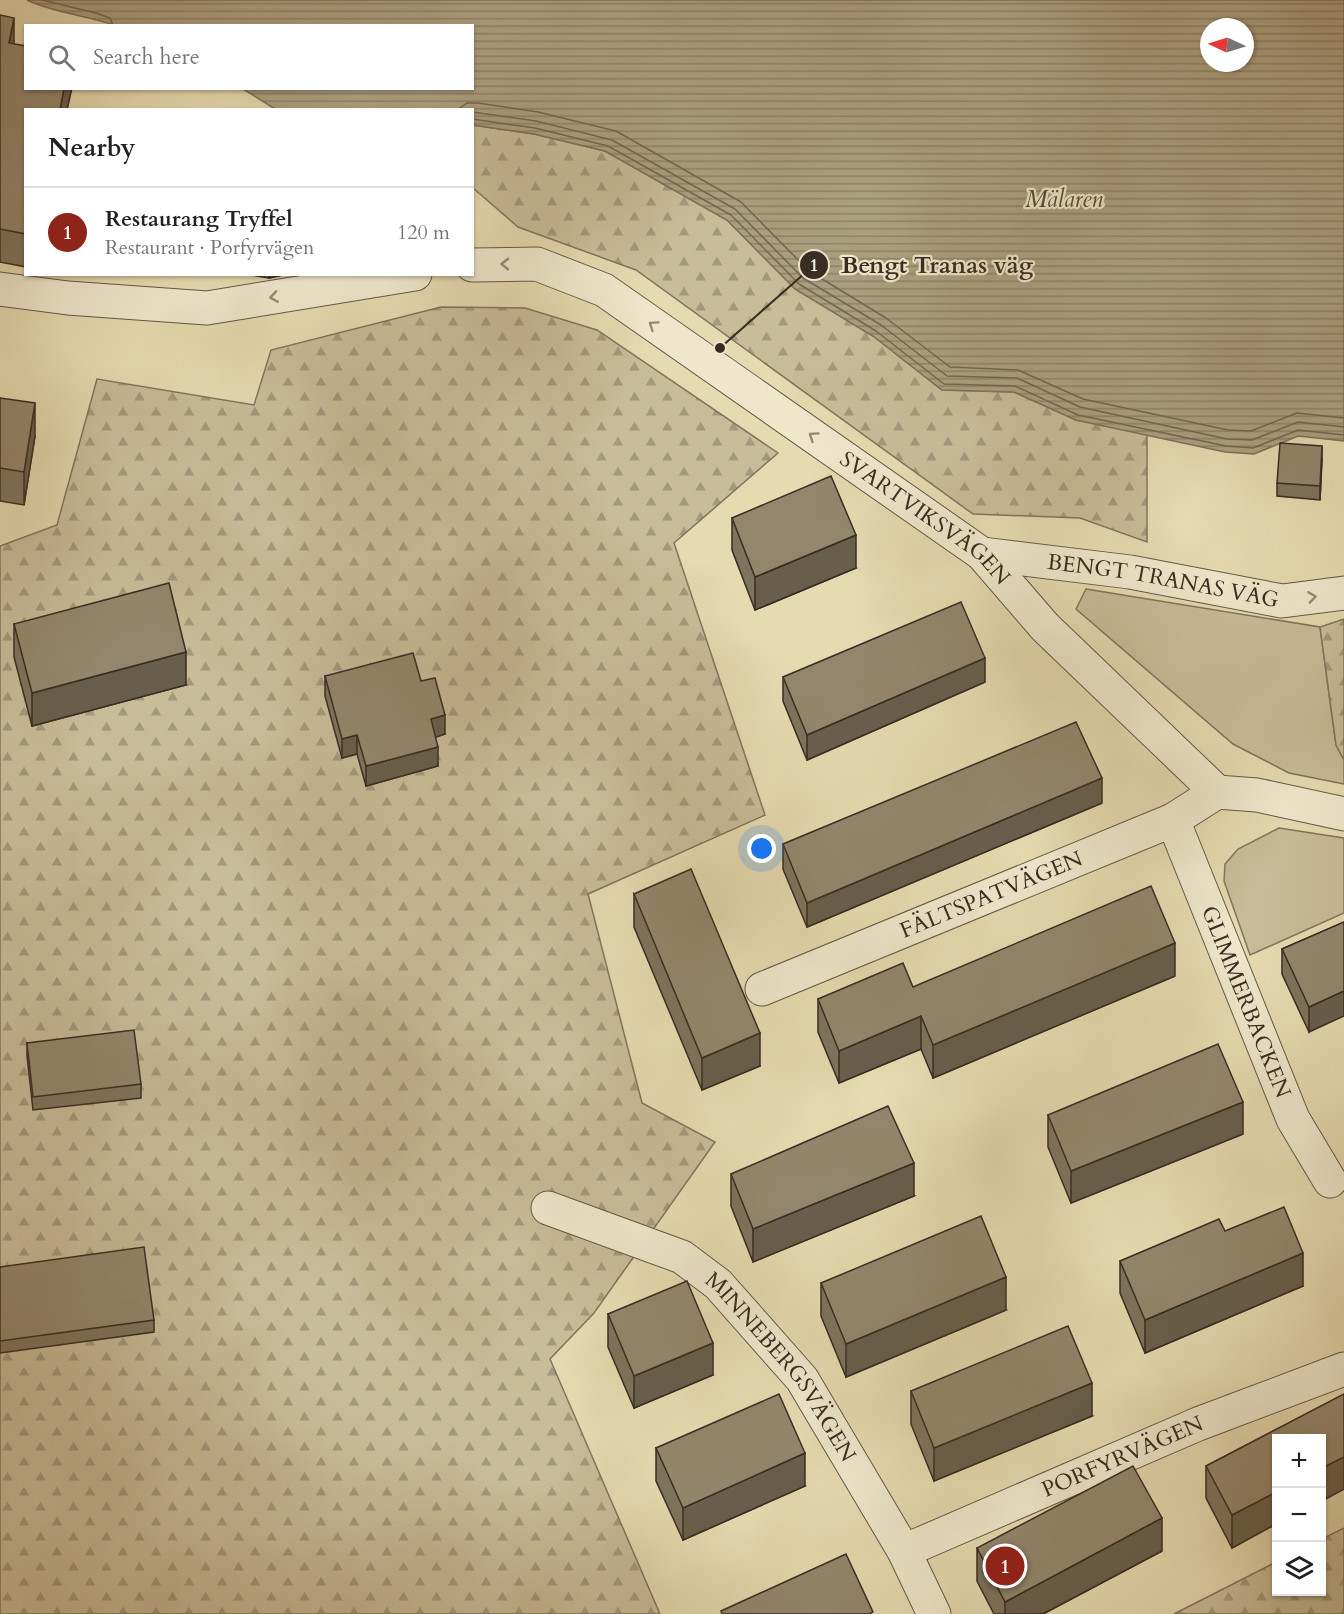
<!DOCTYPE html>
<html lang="en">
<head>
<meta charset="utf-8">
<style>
  body { margin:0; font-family:Cardo,serif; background:#f6f6f6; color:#202124 }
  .controls { position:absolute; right:18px; bottom:18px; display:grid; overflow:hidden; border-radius:0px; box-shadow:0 2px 4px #0004 }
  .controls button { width:54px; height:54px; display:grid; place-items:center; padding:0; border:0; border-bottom:2px solid #e0e0e0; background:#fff; color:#202124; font:30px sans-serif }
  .compass { position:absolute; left:1200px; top:18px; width:54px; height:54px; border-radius:50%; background:#fff; box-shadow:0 2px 4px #0004; rotate:274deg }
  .you { position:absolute; left:762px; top:849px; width:21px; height:21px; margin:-15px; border:4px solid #fff; border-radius:50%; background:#1a73e8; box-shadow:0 0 0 9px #1a73e833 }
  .badge { display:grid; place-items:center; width:39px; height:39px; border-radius:50%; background:#8f2418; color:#fff; font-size:20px; font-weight:700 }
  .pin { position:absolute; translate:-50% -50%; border:3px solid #fff; box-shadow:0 2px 6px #0006 }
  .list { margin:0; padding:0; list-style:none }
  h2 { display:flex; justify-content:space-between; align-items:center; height:78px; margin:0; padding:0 24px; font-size:26px }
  h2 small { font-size:20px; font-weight:400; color:#757577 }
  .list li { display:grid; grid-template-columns:39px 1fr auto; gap:18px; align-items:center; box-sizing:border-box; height:90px; padding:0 24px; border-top:2px solid #e0e0e0 }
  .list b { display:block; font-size:22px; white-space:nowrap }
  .list p { margin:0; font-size:20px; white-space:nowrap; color:#757577 }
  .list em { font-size:20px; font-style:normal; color:#757577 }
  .icon { flex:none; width:33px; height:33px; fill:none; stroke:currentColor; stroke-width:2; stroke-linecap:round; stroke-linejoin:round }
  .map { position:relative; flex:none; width:1344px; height:1614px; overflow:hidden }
  .search { position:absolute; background:#fff; box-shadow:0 2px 4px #0004; left:24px; top:24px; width:450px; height:66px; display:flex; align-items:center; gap:15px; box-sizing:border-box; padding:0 21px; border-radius:0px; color:#757577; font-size:22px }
  .panel { position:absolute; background:#fff; box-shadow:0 2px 4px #0004; left:24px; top:108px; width:450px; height:168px; border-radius:0px }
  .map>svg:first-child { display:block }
  .grass { fill:#c9bc98; stroke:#82745e; stroke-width:1.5 }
  .forest { fill:url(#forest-firs); stroke:#82745e; stroke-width:1.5 }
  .water { fill:url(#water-rules); stroke:#7e715b; stroke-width:1.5; fill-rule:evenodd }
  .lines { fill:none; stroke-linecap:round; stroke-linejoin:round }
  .shore { stroke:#736652; stroke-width:1.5 }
  .street-casing { stroke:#655846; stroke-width:35 }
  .street { stroke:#efe7cc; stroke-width:33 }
  .wall { fill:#7e735d; stroke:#3a2c23; stroke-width:1.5 }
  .shaded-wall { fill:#675e4c; stroke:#3a2c23; stroke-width:1.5 }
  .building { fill:#93866c; stroke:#3a2c23; stroke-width:1.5 }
  .oneway { stroke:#948a78 }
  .labels { text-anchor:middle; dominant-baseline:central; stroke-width:4.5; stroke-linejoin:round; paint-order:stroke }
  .street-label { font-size:22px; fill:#3a2c23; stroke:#efe7cc }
  .water-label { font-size:24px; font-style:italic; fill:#56493a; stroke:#efe7cc }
  .leader { fill:none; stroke:#3a2c23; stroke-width:2 }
  .callout-dot { fill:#3a2c23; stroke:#efe7cc; stroke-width:2 }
  .mark-label { font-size:18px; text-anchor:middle; font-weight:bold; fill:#fff }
  .callout-label { font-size:24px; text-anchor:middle; font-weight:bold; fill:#3a2c23; stroke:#efe7cc; stroke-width:4.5; stroke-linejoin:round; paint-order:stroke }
</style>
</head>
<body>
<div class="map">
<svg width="1344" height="1614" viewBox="0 0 1344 1614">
  <defs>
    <pattern id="forest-firs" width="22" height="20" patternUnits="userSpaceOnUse" patternTransform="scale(1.5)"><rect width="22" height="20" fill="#c9bc98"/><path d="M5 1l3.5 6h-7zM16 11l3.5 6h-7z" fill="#a4997c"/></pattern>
    <pattern id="water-rules" width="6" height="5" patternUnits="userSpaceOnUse" patternTransform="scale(1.5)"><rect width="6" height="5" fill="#ac9f80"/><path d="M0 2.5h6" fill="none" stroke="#8d8268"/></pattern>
  </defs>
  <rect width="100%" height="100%" fill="#e6dab0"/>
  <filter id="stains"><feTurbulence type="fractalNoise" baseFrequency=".00333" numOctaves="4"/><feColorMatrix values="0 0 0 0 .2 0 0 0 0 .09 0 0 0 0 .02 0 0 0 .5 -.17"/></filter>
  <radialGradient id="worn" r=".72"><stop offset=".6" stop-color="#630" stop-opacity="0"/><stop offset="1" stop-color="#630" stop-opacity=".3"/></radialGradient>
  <!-- grass -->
  <g class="grass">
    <polygon points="1086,589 1320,627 1336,745 1344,760 1344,784 1289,773 1233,744 1076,609"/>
    <polygon points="1279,828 1344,838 1344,913 1250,955 1224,881 1225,864 1238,849"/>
  </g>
  <!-- forest -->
  <g class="forest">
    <polygon points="472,125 534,134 605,151 727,220 795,289 873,336 942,390 1014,392 1076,420 1147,434 1147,542 1080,518 973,514 636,270 518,227 473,188"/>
    <polygon points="441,307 525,308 597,330 778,453 674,543 765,815 588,894 642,1103 715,1142 594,1313 550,1359 660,1614 0,1614 0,546 57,525 97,379 254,405 271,350"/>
    <polygon points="1344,619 1344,760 1336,745 1320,627"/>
    <polygon points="1344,1528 1344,1614 1174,1614 1276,1562 1276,1592 1322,1592 1322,1539"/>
  </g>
  <!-- water -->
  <path class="water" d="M27 0H1344V441L1298 436 1254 454 1225 452 1076 420 1014 392 942 390 873 336 795 289 727 220 605 151 534 134 473 125 472 110 275 109 243 89 472 88V26L114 25C86 15 54 13 27 0ZM1209 27H1245V63H1209Z"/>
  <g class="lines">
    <!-- shore -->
    <g class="shore">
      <polyline points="42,0 96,13 110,18 113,26"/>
      <polyline points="457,110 467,103 478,103 538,112 616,131 741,202 809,271 886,318 950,367 1018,370 1083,399 1228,430 1251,431 1297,413 1344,418"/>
      <polyline points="472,112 536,121 612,140 735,209 803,278 881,325 947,376 1017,378 1080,407 1227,439 1252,440 1298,422 1344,427"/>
      <polyline points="472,119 535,128 608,146 731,215 799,284 876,331 944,384 1015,386 1078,415 1226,446 1253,448 1298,430 1344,435"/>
    </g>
    <!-- street casing -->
    <g class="street-casing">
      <g id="street">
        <path id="s1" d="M472 265 537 264 604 290 982 554 1045 627 1217 792 1257 795 1344 814"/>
        <polyline points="0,289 68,298 207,308 415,274"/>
        <path id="s2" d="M982 554 1130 572 1282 601 1344 593"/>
        <path id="s3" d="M1173 820 1293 1119 1330 1181"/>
        <path id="s4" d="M762 989 1173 820 1217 792"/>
        <path id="s5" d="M548 1208 682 1257 718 1284 802 1379 904 1551 934 1614"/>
        <path id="s6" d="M904 1551 1198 1424 1344 1369"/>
      </g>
    </g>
    <!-- street -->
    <use href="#street" class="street"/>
  </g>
  <!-- wall -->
  <g class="wall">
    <polygon points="0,15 14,44 26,110 26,267 0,262"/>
    <polygon points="246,274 287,274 269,278"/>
    <polygon points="0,398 35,436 24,505 0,501"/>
    <polygon points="1322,459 1320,500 1277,496 1277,483"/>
    <polygon points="732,518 856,568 755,610 732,550"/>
    <polygon points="14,624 186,685 32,726 14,657"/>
    <polygon points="325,676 421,681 445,734 435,737 438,766 366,786 357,754 342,758 325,696"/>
    <polygon points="783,677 985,682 807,760 783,701"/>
    <polygon points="1102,803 807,927 783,869 783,844"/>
    <polygon points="634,894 760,1066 702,1090 634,927"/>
    <polygon points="1344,922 1309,1032 1282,974 1282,949"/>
    <polygon points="1175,976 933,1078 921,1049 839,1083 818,1032 818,999 913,987"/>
    <polygon points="27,1043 141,1084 141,1098 33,1110 27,1056"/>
    <polygon points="1048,1115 1243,1134 1071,1203 1048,1147"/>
    <polygon points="731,1174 914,1196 753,1262 731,1206"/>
    <polygon points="1225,1231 1303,1286 1145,1353 1120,1293 1120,1261"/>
    <polygon points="0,1267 154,1320 154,1332 0,1353"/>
    <polygon points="821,1283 1006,1310 846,1377 821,1316"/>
    <polygon points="608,1314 713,1375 634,1408 608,1347"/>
    <polygon points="911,1391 1092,1416 934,1481 911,1424"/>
    <polygon points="1344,1394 1344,1489 1322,1501 1322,1438 1276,1438 1276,1524 1232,1548 1206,1498 1206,1466"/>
    <polygon points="656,1448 805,1486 683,1540 656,1481"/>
    <polygon points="977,1548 1162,1551 1043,1614 994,1614 977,1581"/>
  </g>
  <!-- shaded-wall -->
  <g class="shaded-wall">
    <polygon points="14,18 14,50 9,43"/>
    <polygon points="64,88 72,88 67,110 60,110"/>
    <polygon points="269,274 287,274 269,278"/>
    <polygon points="35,403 35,436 24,505 24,472"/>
    <polygon points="1322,446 1322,459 1320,500 1320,486"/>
    <polygon points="856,535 856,568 755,610 755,577"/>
    <polygon points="186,652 186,685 32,726 32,693"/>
    <polygon points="985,658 985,682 807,760 807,735"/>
    <polygon points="445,715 445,734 431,739 431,719"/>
    <polygon points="357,735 357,754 342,758 342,739"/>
    <polygon points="438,747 438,766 366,786 366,766"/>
    <polygon points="1102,778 1102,803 807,927 807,903"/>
    <polygon points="1175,943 1175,976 933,1078 933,1045"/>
    <polygon points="1344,991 1344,1016 1309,1032 1309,1007"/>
    <polygon points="921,1016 921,1049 839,1083 839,1051"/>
    <polygon points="760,1033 760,1066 702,1090 702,1058"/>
    <polygon points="1243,1102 1243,1134 1071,1203 1071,1171"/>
    <polygon points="914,1163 914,1196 753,1262 753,1229"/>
    <polygon points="1303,1253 1303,1286 1145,1353 1145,1320"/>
    <polygon points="1006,1277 1006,1310 846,1377 846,1344"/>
    <polygon points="713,1343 713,1375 634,1408 634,1376"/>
    <polygon points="1092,1383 1092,1416 934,1481 934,1448"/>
    <polygon points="805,1453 805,1486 683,1540 683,1508"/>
    <polygon points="1344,1457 1344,1489 1322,1501 1322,1468"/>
    <polygon points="1276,1492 1276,1524 1232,1548 1232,1515"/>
    <polygon points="1162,1518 1162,1551 1043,1614 1005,1614 1005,1602"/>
  </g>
  <!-- building -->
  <g class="building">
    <polygon points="0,15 14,18 9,43 26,46 26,88 64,88 60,110 26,110 26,234 0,229"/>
    <polygon points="0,398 35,403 24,472 0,468"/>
    <polygon points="1280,443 1322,446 1320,486 1277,483"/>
    <polygon points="831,476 856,535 755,577 732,518"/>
    <polygon points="169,583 186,652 32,693 14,624"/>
    <polygon points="961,602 985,658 807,735 783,677"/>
    <polygon points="413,653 421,681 435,678 445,715 431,719 438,747 366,766 357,735 342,739 325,676"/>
    <polygon points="1076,722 1102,778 807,903 783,844"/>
    <polygon points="691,869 760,1033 702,1058 634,894"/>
    <polygon points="1151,886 1175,943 933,1045 921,1016 839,1051 818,999 903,963 913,987"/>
    <polygon points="1344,922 1344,991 1309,1007 1282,949"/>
    <polygon points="134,1030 141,1084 33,1097 27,1043"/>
    <polygon points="1218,1044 1243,1102 1071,1171 1048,1115"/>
    <polygon points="888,1106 914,1163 753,1229 731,1174"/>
    <polygon points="1284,1207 1303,1253 1145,1320 1120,1261 1219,1219 1225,1231"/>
    <polygon points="981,1216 1006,1277 846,1344 821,1283"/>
    <polygon points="144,1247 154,1320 0,1341 0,1267"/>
    <polygon points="687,1281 713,1343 634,1376 608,1314"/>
    <polygon points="1068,1326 1092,1383 934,1448 911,1391"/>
    <polygon points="779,1394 805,1453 683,1508 656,1448"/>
    <polygon points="1344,1394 1344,1457 1322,1468 1322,1438 1276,1438 1276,1492 1232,1515 1206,1466"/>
    <polygon points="1133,1466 1162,1518 1005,1602 977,1548"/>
    <polygon points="846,1554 873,1612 869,1614 722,1614 721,1611"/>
  </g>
  <!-- one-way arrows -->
  <defs><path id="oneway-chevron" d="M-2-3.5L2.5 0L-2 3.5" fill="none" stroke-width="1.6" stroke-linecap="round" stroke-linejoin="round" transform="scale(1.5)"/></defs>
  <g class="oneway">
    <use href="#oneway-chevron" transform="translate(505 264) rotate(-179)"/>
    <use href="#oneway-chevron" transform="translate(274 297) rotate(171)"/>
    <use href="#oneway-chevron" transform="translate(653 325) rotate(-145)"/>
    <use href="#oneway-chevron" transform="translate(813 436) rotate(-145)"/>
    <use href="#oneway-chevron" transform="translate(1312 597) rotate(-8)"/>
  </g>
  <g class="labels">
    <!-- street labels -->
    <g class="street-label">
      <text stroke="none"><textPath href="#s1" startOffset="531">SVARTVIKSVÄGEN</textPath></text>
      <text stroke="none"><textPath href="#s2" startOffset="183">BENGT TRANAS VÄG</textPath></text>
      <text stroke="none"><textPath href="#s4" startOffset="248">FÄLTSPATVÄGEN</textPath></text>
      <text stroke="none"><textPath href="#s3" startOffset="196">GLIMMERBACKEN</textPath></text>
      <text stroke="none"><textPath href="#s5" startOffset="292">MINNEBERGSVÄGEN</textPath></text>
      <text stroke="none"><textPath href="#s6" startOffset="238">PORFYRVÄGEN</textPath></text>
    </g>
    <!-- water labels -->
    <g class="water-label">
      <text x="1064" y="199">Mälaren</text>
    </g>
  </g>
  <!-- callouts -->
  <path class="leader" d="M720 348L814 265"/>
  <g class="callout-dot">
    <circle cx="720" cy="348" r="6"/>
    <circle cx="814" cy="265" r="15"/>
  </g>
  <g class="mark-label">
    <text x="814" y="271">1</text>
  </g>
  <g class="callout-label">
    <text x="937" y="273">Bengt Tranas väg</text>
  </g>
  <rect width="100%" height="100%" filter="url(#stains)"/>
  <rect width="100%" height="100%" fill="url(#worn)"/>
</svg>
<div class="controls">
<button>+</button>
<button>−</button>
<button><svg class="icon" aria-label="layers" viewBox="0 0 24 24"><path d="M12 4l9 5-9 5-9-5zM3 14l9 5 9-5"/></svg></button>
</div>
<svg class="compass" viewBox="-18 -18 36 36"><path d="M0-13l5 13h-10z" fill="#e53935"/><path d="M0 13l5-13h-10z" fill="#757577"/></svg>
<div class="you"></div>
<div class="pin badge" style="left:1005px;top:1566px">1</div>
<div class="search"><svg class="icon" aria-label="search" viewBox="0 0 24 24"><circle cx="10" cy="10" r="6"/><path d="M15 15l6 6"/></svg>Search here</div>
<section class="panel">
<h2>Nearby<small></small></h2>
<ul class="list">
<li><span class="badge">1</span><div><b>Restaurang Tryffel</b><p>Restaurant · Porfyrvägen</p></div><em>120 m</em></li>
</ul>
</section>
</div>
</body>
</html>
